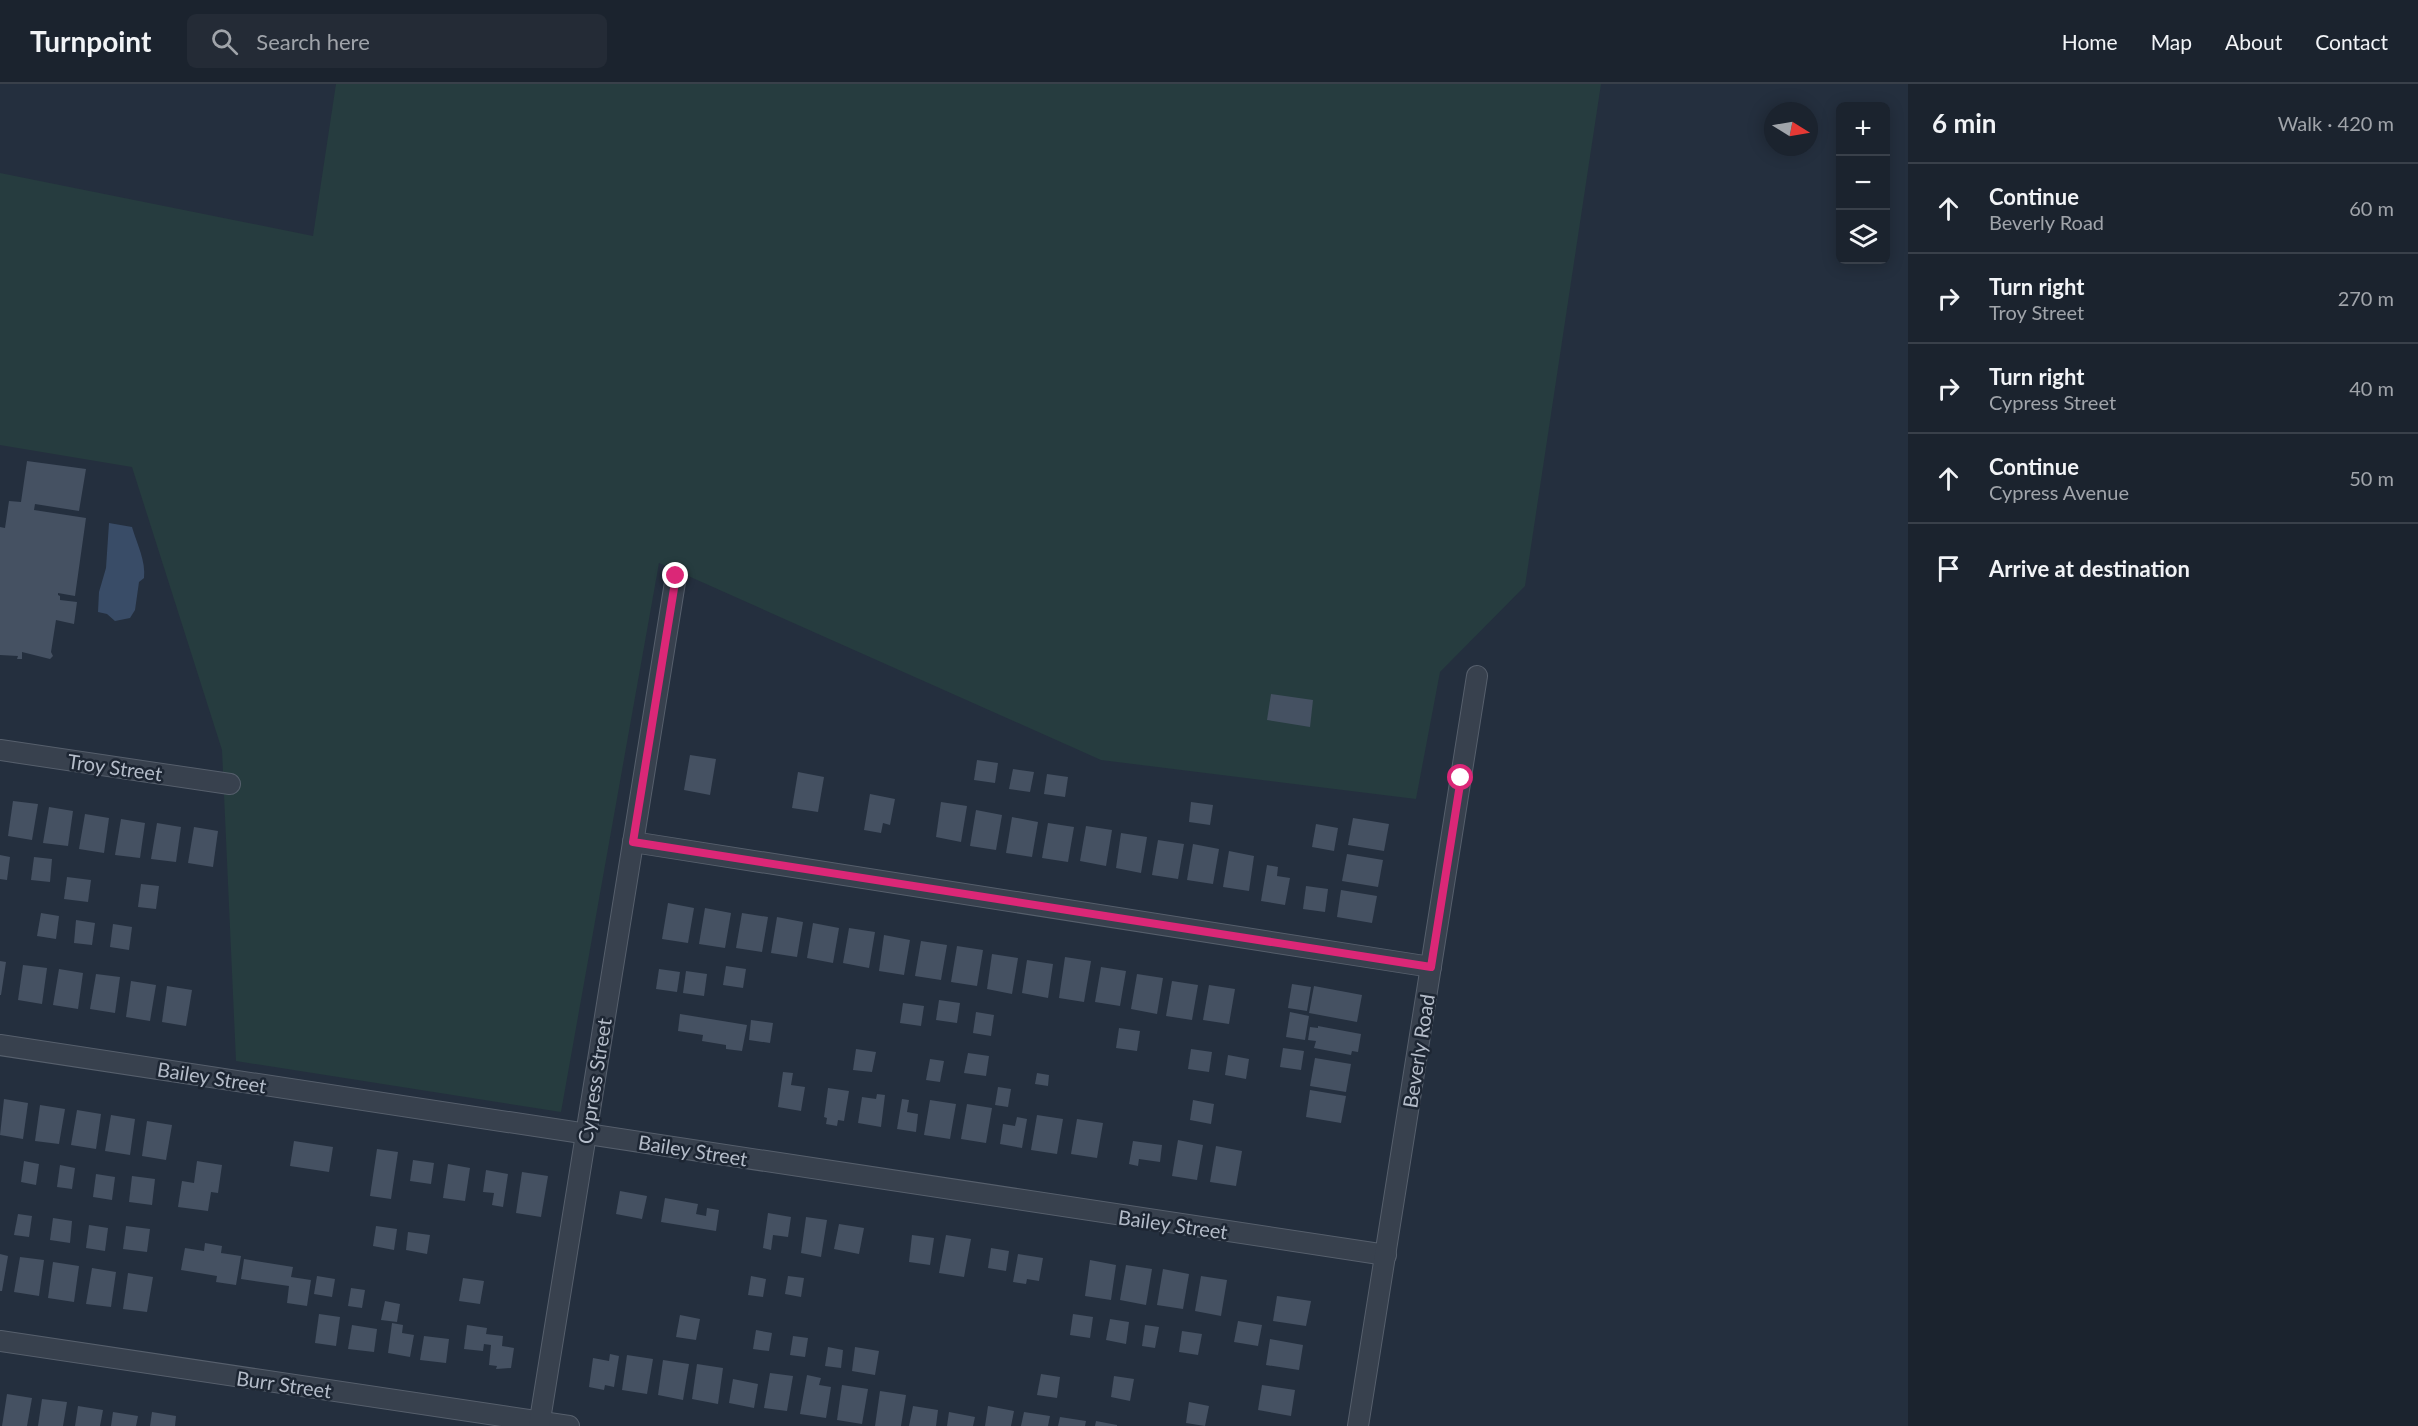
<!DOCTYPE html>
<html lang="en">
<head>
<meta charset="utf-8">
<style>
  body { margin:0; font-family:Lato,sans-serif; background:#242b36; color:#f1f3f6 }
  .controls { position:absolute; right:18px; top:18px; display:grid; overflow:hidden; border-radius:9px; box-shadow:0 3px 15px #0003 }
  .controls button { width:54px; height:54px; display:grid; place-items:center; padding:0; border:0; border-bottom:2px solid #39404a; background:#1b232e; color:#f1f3f6; font:30px sans-serif }
  .compass { position:absolute; left:1764px; top:18px; width:54px; height:54px; border-radius:50%; background:#1b232e; box-shadow:0 3px 15px #0003; rotate:101deg }
  .stop { position:absolute; width:18px; height:18px; margin:-14px; border:4px solid #db2777; border-radius:50%; background:#fff }
  .stop.end { background:#db2777; border-color:#fff; box-shadow:0 2px 6px #0008 }
  .list { margin:0; padding:0; list-style:none }
  h2 { display:flex; justify-content:space-between; align-items:center; height:78px; margin:0; padding:0 24px; font-size:26px }
  h2 small { font-size:20px; font-weight:400; color:#a0a4aa }
  .list li { display:grid; grid-template-columns:39px 1fr auto; gap:18px; align-items:center; box-sizing:border-box; height:90px; padding:0 24px; border-top:2px solid #39404a }
  .list b { display:block; font-size:22px; white-space:nowrap }
  .list p { margin:0; font-size:20px; white-space:nowrap; color:#a0a4aa }
  .list em { font-size:20px; font-style:normal; color:#a0a4aa }
  .icon { flex:none; width:33px; height:33px; fill:none; stroke:currentColor; stroke-width:2; stroke-linecap:round; stroke-linejoin:round }
  .map { position:relative; flex:none; width:1908px; height:1342px; overflow:hidden }
  header { display:flex; align-items:center; gap:36px; box-sizing:border-box; height:84px; padding:0 30px; background:#1b232e; border-bottom:2px solid #39404a }
  header strong { font-size:28px }
  nav { display:flex; gap:33px; margin-inline-start:auto; font-size:21px }
  .search { width:420px; height:54px; background:#242b36; display:flex; align-items:center; gap:15px; box-sizing:border-box; padding:0 21px; border-radius:9px; color:#a0a4aa; font-size:22px }
  main { display:flex }
  aside { flex:1; background:#1b232e }
  .map>svg:first-child { display:block }
  .green { fill:#263c3f }
  .water { fill:#394c67 }
  .building { fill:#455162 }
  .lines { fill:none; stroke-linecap:round; stroke-linejoin:round }
  .street-casing { stroke:#565f6c; stroke-width:22 }
  .street { stroke:#38414e; stroke-width:20 }
  .route { stroke:#db2777; stroke-width:8 }
  .labels { text-anchor:middle; dominant-baseline:central; stroke-width:5; stroke-linejoin:round; paint-order:stroke }
  .street-label { font-size:20px; fill:#b4bcc9; stroke:#1d2633 }
</style>
</head>
<body>
<header>
<strong>Turnpoint</strong>
<div class="search"><svg class="icon" aria-label="search" viewBox="0 0 24 24"><circle cx="10" cy="10" r="6"/><path d="M15 15l6 6"/></svg>Search here</div>
<nav><a>Home</a><a>Map</a><a>About</a><a>Contact</a></nav>
</header>
<main>
<div class="map">
<svg width="1908" height="1342" viewBox="0 0 1908 1342">
  <rect width="100%" height="100%" fill="#242f3e"/>
  <!-- green -->
  <polygon class="green" points="336,0 1601,0 1525,502 1440,588 1416,715 1101,676 659,479 561,1028 236,977 222,666 132,383 0,361 0,89 313,152"/>
  <!-- water -->
  <path class="water" d="M109 439 132 443C137 460 146 477 144 494L139 498 135 526 130 534 115 537 107 530 98 528 99 508 106 484Z"/>
  <!-- building -->
  <g class="building">
    <polygon points="27,377 86,385 79,427 35,420 34,426 86,434 75,512 58,509 58,511 60,512 60,516 77,518 74,540 56,536 51,568 53,572 50,575 22,568 22,575 17,575 18,572 0,571 0,443 5,444 9,417 21,418"/>
    <polygon points="1271,610 1313,616 1310,643 1267,636"/>
    <polygon points="690,671 716,675 710,711 684,706"/>
    <polygon points="977,676 998,679 995,699 974,696"/>
    <polygon points="1013,685 1034,688 1030,708 1009,705"/>
    <polygon points="798,688 824,693 818,728 792,724"/>
    <polygon points="1047,690 1068,693 1065,713 1044,710"/>
    <polygon points="870,710 895,715 890,741 883,739 881,749 864,746"/>
    <polygon points="13,717 38,720 32,756 8,752"/>
    <polygon points="941,718 967,722 961,758 936,753"/>
    <polygon points="1191,718 1213,721 1210,741 1189,738"/>
    <polygon points="49,723 73,727 68,762 43,759"/>
    <polygon points="976,726 1002,731 996,766 970,762"/>
    <polygon points="85,730 109,734 104,769 79,765"/>
    <polygon points="1012,733 1038,738 1032,773 1006,769"/>
    <polygon points="1353,734 1389,740 1384,767 1348,761"/>
    <polygon points="121,735 145,739 140,774 115,771"/>
    <polygon points="157,739 181,743 176,778 151,775"/>
    <polygon points="1048,739 1074,743 1068,778 1042,774"/>
    <polygon points="1316,740 1338,744 1334,767 1312,763"/>
    <polygon points="1086,742 1112,746 1106,782 1080,777"/>
    <polygon points="194,743 218,747 213,783 188,779"/>
    <polygon points="1121,749 1147,753 1141,789 1116,784"/>
    <polygon points="1158,756 1184,760 1178,795 1152,791"/>
    <polygon points="1193,760 1219,765 1213,800 1187,796"/>
    <polygon points="1229,767 1254,772 1249,807 1223,803"/>
    <polygon points="1347,770 1383,776 1378,803 1342,797"/>
    <polygon points="0,771 10,773 7,796 0,795"/>
    <polygon points="34,773 52,775 50,798 31,796"/>
    <polygon points="1267,781 1278,783 1277,792 1290,794 1285,821 1261,817"/>
    <polygon points="67,793 91,796 88,818 64,815"/>
    <polygon points="141,800 159,802 156,825 138,823"/>
    <polygon points="1306,802 1328,805 1325,828 1303,825"/>
    <polygon points="1341,806 1377,812 1372,839 1337,833"/>
    <polygon points="668,819 694,824 688,859 662,855"/>
    <polygon points="705,824 731,829 725,864 699,860"/>
    <polygon points="41,829 59,832 56,855 37,852"/>
    <polygon points="742,829 768,833 762,868 736,864"/>
    <polygon points="777,833 803,838 797,873 771,869"/>
    <polygon points="76,836 95,839 92,861 74,859"/>
    <polygon points="813,839 839,844 833,879 807,874"/>
    <polygon points="113,840 132,843 129,866 110,863"/>
    <polygon points="849,844 875,848 869,884 843,879"/>
    <polygon points="884,851 910,856 904,891 879,887"/>
    <polygon points="921,857 947,861 941,896 915,892"/>
    <polygon points="957,862 983,866 977,902 951,898"/>
    <polygon points="992,870 1018,874 1012,910 987,905"/>
    <polygon points="1065,873 1091,877 1084,918 1059,914"/>
    <polygon points="1027,876 1053,880 1048,914 1022,909"/>
    <polygon points="0,877 6,878 1,911 0,911"/>
    <polygon points="23,881 47,884 42,920 18,916"/>
    <polygon points="726,882 746,885 743,904 723,901"/>
    <polygon points="1101,883 1126,887 1120,922 1095,918"/>
    <polygon points="59,885 83,889 78,925 53,921"/>
    <polygon points="659,885 680,888 677,908 656,905"/>
    <polygon points="686,887 707,890 704,912 683,909"/>
    <polygon points="96,890 120,893 115,929 90,925"/>
    <polygon points="1137,890 1163,894 1157,930 1131,925"/>
    <polygon points="131,897 156,901 150,937 126,933"/>
    <polygon points="1172,897 1198,901 1192,936 1166,932"/>
    <polygon points="1292,900 1311,903 1307,927 1288,924"/>
    <polygon points="1209,901 1235,905 1229,940 1203,936"/>
    <polygon points="167,902 192,906 186,942 162,938"/>
    <polygon points="1314,902 1362,911 1357,938 1309,929"/>
    <polygon points="939,916 960,919 957,939 936,936"/>
    <polygon points="903,919 924,922 921,942 900,939"/>
    <polygon points="976,928 994,931 991,952 973,949"/>
    <polygon points="1290,928 1309,932 1305,956 1286,953"/>
    <polygon points="680,930 747,941 742,967 726,965 726,961 702,957 703,951 678,947"/>
    <polygon points="751,936 773,939 770,959 749,956"/>
    <polygon points="1318,942 1361,950 1358,968 1352,967 1351,971 1314,964 1316,957 1308,956 1310,943 1318,944"/>
    <polygon points="1119,944 1140,947 1137,967 1116,964"/>
    <polygon points="1283,964 1304,967 1301,986 1280,983"/>
    <polygon points="856,965 876,968 872,988 853,986"/>
    <polygon points="1191,965 1212,968 1209,988 1188,985"/>
    <polygon points="968,969 989,972 986,992 964,989"/>
    <polygon points="1228,971 1249,975 1246,995 1225,991"/>
    <polygon points="1315,974 1351,980 1346,1008 1310,1002"/>
    <polygon points="930,975 944,977 940,998 926,996"/>
    <polygon points="783,988 793,989 791,1001 805,1003 801,1027 778,1023"/>
    <polygon points="1037,989 1049,991 1048,1002 1035,1000"/>
    <polygon points="998,1003 1011,1005 1008,1023 995,1021"/>
    <polygon points="828,1004 849,1007 844,1037 838,1036 837,1042 826,1040 827,1034 824,1033"/>
    <polygon points="1310,1006 1346,1012 1341,1039 1306,1033"/>
    <polygon points="877,1010 885,1011 881,1043 858,1039 862,1013 876,1015"/>
    <polygon points="4,1015 28,1019 23,1055 0,1051"/>
    <polygon points="902,1015 909,1016 907,1028 918,1030 916,1048 897,1045"/>
    <polygon points="930,1016 956,1020 950,1055 924,1051"/>
    <polygon points="1193,1016 1214,1020 1211,1040 1190,1036"/>
    <polygon points="967,1020 992,1024 986,1059 961,1055"/>
    <polygon points="40,1021 65,1025 59,1060 35,1057"/>
    <polygon points="77,1026 101,1030 96,1065 71,1061"/>
    <polygon points="111,1031 135,1035 130,1071 105,1067"/>
    <polygon points="1037,1031 1063,1035 1057,1070 1031,1066"/>
    <polygon points="1017,1033 1027,1035 1022,1064 1000,1060 1003,1040 1015,1042"/>
    <polygon points="1077,1035 1103,1039 1097,1074 1071,1070"/>
    <polygon points="147,1037 172,1041 166,1076 142,1072"/>
    <polygon points="1178,1056 1203,1061 1197,1096 1172,1092"/>
    <polygon points="294,1057 333,1063 329,1088 290,1082"/>
    <polygon points="1133,1057 1162,1061 1160,1078 1139,1075 1138,1082 1129,1080"/>
    <polygon points="1216,1062 1242,1067 1236,1102 1210,1098"/>
    <polygon points="377,1065 398,1068 391,1115 370,1112"/>
    <polygon points="413,1076 434,1079 431,1100 410,1097"/>
    <polygon points="24,1077 39,1080 36,1101 21,1098"/>
    <polygon points="197,1077 222,1081 218,1109 211,1108 208,1127 178,1123 182,1097 194,1099"/>
    <polygon points="448,1080 470,1084 465,1117 443,1114"/>
    <polygon points="60,1081 75,1084 72,1105 57,1103"/>
    <polygon points="486,1086 508,1090 503,1123 492,1121 494,1109 483,1108"/>
    <polygon points="522,1088 548,1092 541,1133 516,1129"/>
    <polygon points="96,1090 115,1093 112,1116 93,1113"/>
    <polygon points="132,1092 155,1095 152,1121 129,1118"/>
    <polygon points="620,1107 647,1112 642,1135 616,1130"/>
    <polygon points="665,1114 698,1120 696,1130 706,1132 707,1124 719,1126 716,1147 661,1138"/>
    <polygon points="768,1129 791,1133 788,1153 773,1151 771,1166 763,1164"/>
    <polygon points="18,1130 32,1132 29,1153 14,1151"/>
    <polygon points="806,1133 827,1136 821,1173 801,1169"/>
    <polygon points="53,1134 72,1137 70,1159 50,1156"/>
    <polygon points="839,1140 864,1144 859,1170 834,1165"/>
    <polygon points="89,1141 108,1144 105,1167 86,1164"/>
    <polygon points="126,1142 150,1145 147,1168 123,1165"/>
    <polygon points="376,1142 397,1145 394,1166 373,1162"/>
    <polygon points="408,1148 430,1151 427,1170 406,1166"/>
    <polygon points="912,1151 934,1154 930,1181 909,1178"/>
    <polygon points="946,1151 971,1155 964,1193 939,1189"/>
    <polygon points="205,1159 222,1162 221,1169 241,1172 236,1201 216,1198 217,1192 181,1186 185,1164 204,1167"/>
    <polygon points="991,1164 1009,1167 1006,1187 988,1184"/>
    <polygon points="0,1170 8,1172 2,1207 0,1207"/>
    <polygon points="1018,1170 1043,1174 1039,1197 1027,1195 1026,1200 1013,1198"/>
    <polygon points="20,1173 44,1176 39,1212 14,1208"/>
    <polygon points="244,1175 293,1183 291,1193 311,1196 307,1222 287,1219 289,1202 241,1195"/>
    <polygon points="1090,1176 1116,1181 1111,1216 1085,1212"/>
    <polygon points="53,1178 79,1182 74,1218 48,1214"/>
    <polygon points="1126,1181 1152,1185 1146,1221 1120,1216"/>
    <polygon points="92,1184 116,1188 111,1223 86,1220"/>
    <polygon points="1163,1185 1189,1190 1183,1225 1157,1221"/>
    <polygon points="128,1189 153,1193 147,1228 123,1225"/>
    <polygon points="317,1192 335,1195 332,1213 314,1210"/>
    <polygon points="751,1192 766,1195 763,1213 748,1211"/>
    <polygon points="788,1192 804,1194 801,1213 785,1210"/>
    <polygon points="1201,1192 1227,1196 1221,1232 1195,1227"/>
    <polygon points="463,1194 484,1197 480,1220 459,1217"/>
    <polygon points="351,1204 365,1206 362,1224 348,1222"/>
    <polygon points="1277,1212 1311,1217 1306,1242 1273,1237"/>
    <polygon points="385,1217 400,1220 397,1238 381,1236"/>
    <polygon points="319,1230 340,1233 336,1262 315,1259"/>
    <polygon points="1073,1230 1093,1233 1090,1254 1070,1251"/>
    <polygon points="680,1231 700,1235 696,1256 676,1253"/>
    <polygon points="1110,1235 1129,1238 1126,1260 1106,1256"/>
    <polygon points="1238,1237 1262,1241 1258,1262 1234,1258"/>
    <polygon points="392,1239 403,1241 402,1249 414,1251 410,1273 388,1269"/>
    <polygon points="352,1241 377,1245 374,1268 348,1265"/>
    <polygon points="467,1241 487,1244 486,1250 503,1252 502,1262 514,1264 511,1284 496,1285 497,1282 489,1281 491,1261 484,1260 483,1267 464,1265"/>
    <polygon points="1145,1241 1159,1243 1155,1264 1142,1262"/>
    <polygon points="756,1246 772,1249 769,1267 753,1265"/>
    <polygon points="1182,1247 1202,1250 1198,1271 1179,1268"/>
    <polygon points="424,1252 449,1255 446,1279 420,1276"/>
    <polygon points="793,1252 808,1254 805,1273 790,1271"/>
    <polygon points="1270,1255 1303,1261 1299,1286 1266,1281"/>
    <polygon points="828,1263 843,1266 841,1284 825,1282"/>
    <polygon points="855,1263 879,1267 875,1291 852,1287"/>
    <polygon points="610,1270 619,1272 614,1303 605,1301 604,1306 589,1303 593,1274 609,1277"/>
    <polygon points="627,1271 653,1275 647,1310 622,1306"/>
    <polygon points="663,1276 689,1280 683,1316 658,1311"/>
    <polygon points="697,1280 723,1284 718,1320 692,1315"/>
    <polygon points="770,1289 793,1292 787,1327 764,1324"/>
    <polygon points="1041,1290 1060,1293 1057,1314 1037,1311"/>
    <polygon points="807,1291 821,1294 819,1301 831,1303 826,1334 800,1330"/>
    <polygon points="1114,1292 1134,1295 1130,1317 1111,1313"/>
    <polygon points="733,1295 758,1300 754,1324 729,1319"/>
    <polygon points="842,1301 868,1305 862,1340 837,1336"/>
    <polygon points="1262,1301 1295,1306 1291,1332 1258,1326"/>
    <polygon points="880,1307 906,1311 901,1342 875,1342"/>
    <polygon points="7,1310 32,1314 27,1342 2,1342"/>
    <polygon points="42,1315 67,1318 63,1342 38,1342"/>
    <polygon points="1189,1318 1209,1322 1205,1342 1186,1339"/>
    <polygon points="78,1322 103,1326 100,1342 75,1342"/>
    <polygon points="913,1322 938,1326 936,1342 909,1342"/>
    <polygon points="988,1322 1014,1327 1011,1342 985,1342"/>
    <polygon points="113,1328 138,1332 136,1342 111,1342"/>
    <polygon points="152,1328 176,1332 175,1342 150,1342"/>
    <polygon points="949,1328 975,1333 973,1342 947,1342"/>
    <polygon points="1024,1328 1050,1332 1048,1342 1021,1342"/>
    <polygon points="1060,1333 1086,1337 1085,1342 1058,1342"/>
    <polygon points="1096,1337 1117,1341 1117,1342 1095,1342"/>
  </g>
  <g class="lines">
    <!-- street casing -->
    <g class="street-casing">
      <g id="street">
        <polyline points="0,666 230,700"/>
        <polyline points="633,758 1431,883"/>
        <polyline points="0,961 1386,1171"/>
        <polyline points="0,1257 569,1342"/>
        <polyline points="539,1342 676,492"/>
        <polyline points="1358,1342 1477,592"/>
      </g>
    </g>
    <!-- street -->
    <use href="#street" class="street"/>
  </g>
  <g class="lines">
    <!-- route -->
    <polyline class="route" points="676,492 633,758 1431,883 1461,694"/>
  </g>
  <g class="labels">
    <!-- street labels -->
    <g class="street-label">
      <text transform="translate(115 683) rotate(8)">Troy Street</text>
      <text transform="translate(1418 967) rotate(-81)">Beverly Road</text>
      <text transform="translate(212 993) rotate(9)">Bailey Street</text>
      <text transform="translate(594 997) rotate(-81)">Cypress Street</text>
      <text transform="translate(693 1066) rotate(9)">Bailey Street</text>
      <text transform="translate(1173 1140) rotate(8)">Bailey Street</text>
      <text transform="translate(284 1300) rotate(8)">Burr Street</text>
    </g>
  </g>
</svg>
<div class="controls">
<button>+</button>
<button>−</button>
<button><svg class="icon" aria-label="layers" viewBox="0 0 24 24"><path d="M12 4l9 5-9 5-9-5zM3 14l9 5 9-5"/></svg></button>
</div>
<svg class="compass" viewBox="-18 -18 36 36"><path d="M0-13l5 13h-10z" fill="#e53935"/><path d="M0 13l5-13h-10z" fill="#a0a4aa"/></svg>
<div class="stop" style="left:1461px;top:694px"></div>
<div class="stop end" style="left:676px;top:492px"></div>
</div>
<aside>
<h2>6 min<small>Walk · 420 m</small></h2>
<ul class="list">
<li><svg class="icon" aria-label="ahead" viewBox="0 0 24 24"><path d="M12 20V5M6 11l6-6 6 6"/></svg><div><b>Continue</b><p>Beverly Road</p></div><em>60 m</em></li>
<li><svg class="icon" aria-label="right" viewBox="0 0 24 24"><path d="M7 20v-9h11M14 6l5 5-5 5"/></svg><div><b>Turn right</b><p>Troy Street</p></div><em>270 m</em></li>
<li><svg class="icon" aria-label="right" viewBox="0 0 24 24"><path d="M7 20v-9h11M14 6l5 5-5 5"/></svg><div><b>Turn right</b><p>Cypress Street</p></div><em>40 m</em></li>
<li><svg class="icon" aria-label="ahead" viewBox="0 0 24 24"><path d="M12 20V5M6 11l6-6 6 6"/></svg><div><b>Continue</b><p>Cypress Avenue</p></div><em>50 m</em></li>
<li><svg class="icon" aria-label="arrive" viewBox="0 0 24 24"><path d="M6 21V4h12l-3 4 3 4H6"/></svg><div><b>Arrive at destination</b></div></li>
</ul>
</aside>
</main>
</body>
</html>
